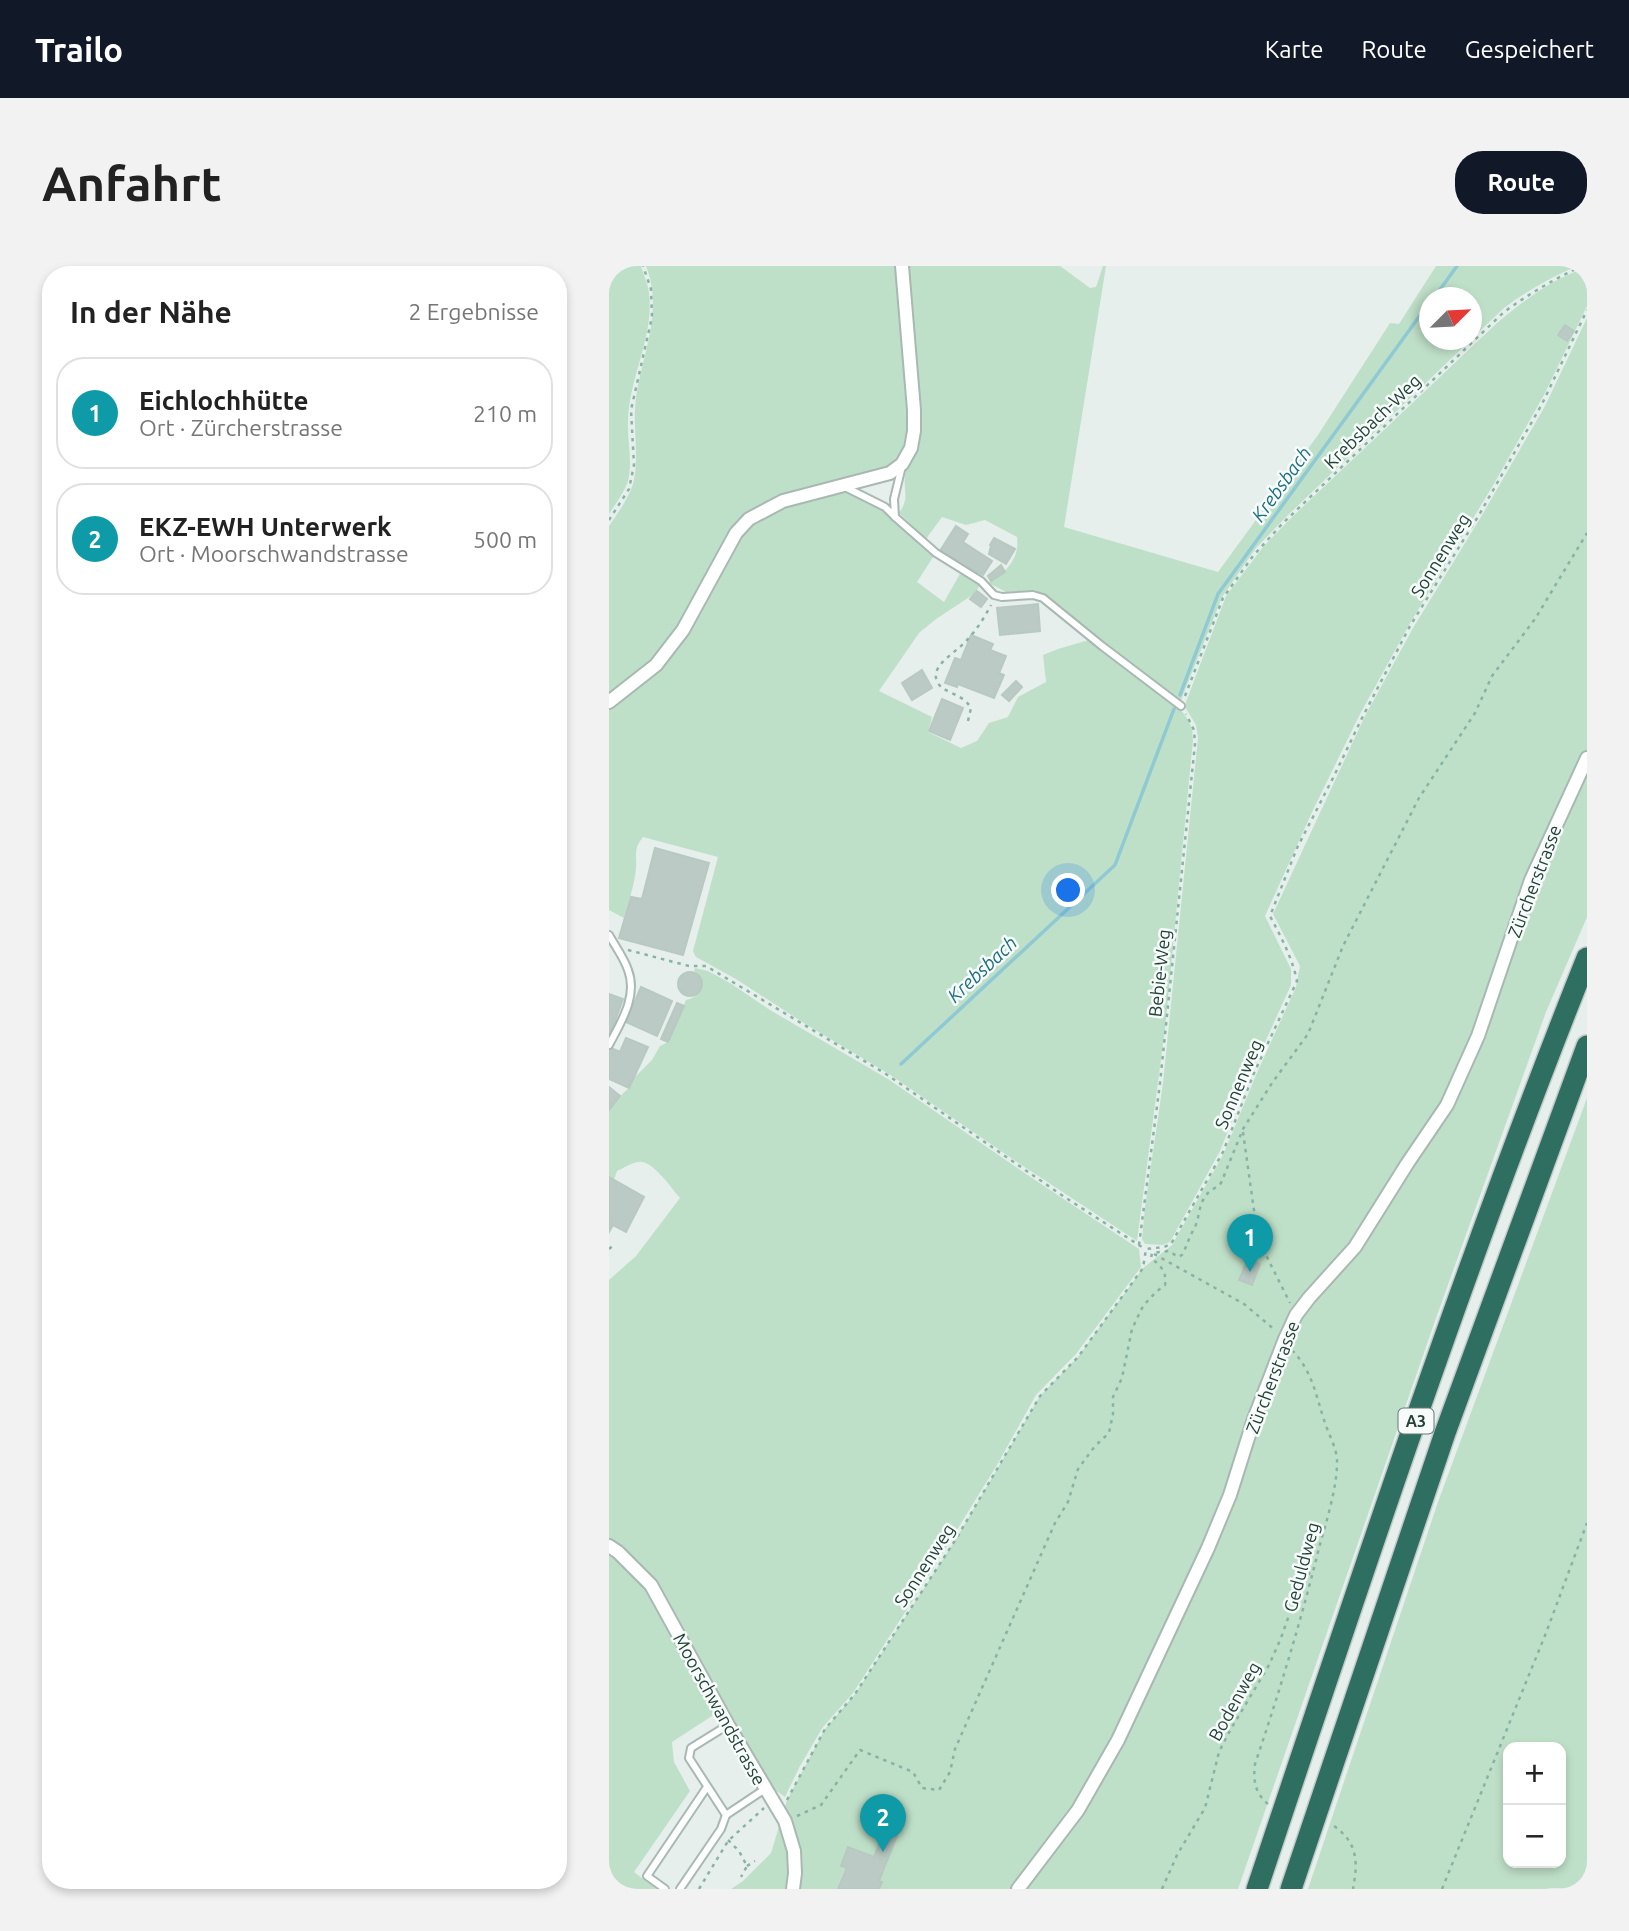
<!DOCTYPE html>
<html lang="de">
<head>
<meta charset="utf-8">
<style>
  body { margin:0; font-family:Ubuntu,sans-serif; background:#f2f2f2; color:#222 }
  .controls { position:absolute; right:21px; bottom:21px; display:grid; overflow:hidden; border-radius:14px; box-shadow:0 4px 10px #0003 }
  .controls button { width:63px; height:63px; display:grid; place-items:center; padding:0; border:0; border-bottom:2px solid #e0e0e0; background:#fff; color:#222; font:35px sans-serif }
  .compass { position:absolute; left:810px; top:21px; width:63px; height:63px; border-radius:50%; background:#fff; box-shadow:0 4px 10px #0003; rotate:66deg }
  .you { position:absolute; left:460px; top:625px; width:24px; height:24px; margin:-18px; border:5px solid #fff; border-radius:50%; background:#1a73e8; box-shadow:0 0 0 10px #1a73e833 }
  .badge { display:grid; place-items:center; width:46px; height:46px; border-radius:50%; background:#111827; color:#fff; font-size:23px; font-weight:700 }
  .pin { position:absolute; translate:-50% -58px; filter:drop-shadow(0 2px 4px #0008) }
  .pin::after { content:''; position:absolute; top:37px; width:24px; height:21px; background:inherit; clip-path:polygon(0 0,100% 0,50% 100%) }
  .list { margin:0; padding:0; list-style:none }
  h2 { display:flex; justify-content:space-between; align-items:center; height:91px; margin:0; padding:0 28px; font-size:30px }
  h2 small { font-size:23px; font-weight:400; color:#767676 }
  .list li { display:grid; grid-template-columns:46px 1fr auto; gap:21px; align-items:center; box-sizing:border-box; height:112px; margin:0 14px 14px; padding:0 14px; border:2px solid #e0e0e0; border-radius:28px }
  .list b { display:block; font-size:26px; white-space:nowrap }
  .list p { margin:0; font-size:23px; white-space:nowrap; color:#767676 }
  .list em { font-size:23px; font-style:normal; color:#767676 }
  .map { position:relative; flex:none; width:978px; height:1623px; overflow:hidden; border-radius:28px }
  header { display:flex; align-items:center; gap:42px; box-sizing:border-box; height:98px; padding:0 35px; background:#111827; color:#fff }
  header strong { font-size:33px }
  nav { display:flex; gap:38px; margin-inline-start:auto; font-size:24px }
  .intro { display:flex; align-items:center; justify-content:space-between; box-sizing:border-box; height:168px; padding:0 42px }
  h1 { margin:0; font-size:49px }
  .button { padding:18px 32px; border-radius:28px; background:#111827; color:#fff; font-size:24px; font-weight:700 }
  main { display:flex; gap:42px; padding:0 42px }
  aside { flex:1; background:#fff; border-radius:28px; box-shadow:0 4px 10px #0003 }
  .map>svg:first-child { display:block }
  .green { fill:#bfe0c8; fill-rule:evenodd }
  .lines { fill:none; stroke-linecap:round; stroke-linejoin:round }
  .stream { stroke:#8ec9d4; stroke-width:3.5 }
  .building { fill:#bbcac4; stroke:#b8c9c2; stroke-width:2 }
  .lane-casing { stroke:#a8b8b2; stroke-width:10 }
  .street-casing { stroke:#a8b8b2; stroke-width:16 }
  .highway-casing { stroke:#c2cac8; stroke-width:24 }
  .path { stroke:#86b3a5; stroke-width:2.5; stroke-dasharray:3.5 5; stroke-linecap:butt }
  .lane { stroke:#fff; stroke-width:6 }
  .street { stroke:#fff; stroke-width:12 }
  .highway { stroke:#2f6f62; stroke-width:21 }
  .labels { text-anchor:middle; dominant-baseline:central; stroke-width:5; stroke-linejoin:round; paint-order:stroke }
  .shield { fill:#f7fbf9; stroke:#637a73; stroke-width:2 }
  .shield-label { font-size:16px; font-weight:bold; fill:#24423a }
  .street-label { font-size:18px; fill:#24423a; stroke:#f7fbf9 }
  .water-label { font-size:19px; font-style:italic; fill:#1c6f80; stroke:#f7fbf9 }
</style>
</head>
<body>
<header>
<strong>Trailo</strong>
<nav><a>Karte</a><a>Route</a><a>Gespeichert</a></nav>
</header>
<div class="intro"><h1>Anfahrt</h1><a class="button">Route</a></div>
<main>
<aside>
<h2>In der Nähe<small>2 Ergebnisse</small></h2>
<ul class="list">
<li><span class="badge" style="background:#0f9aa8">1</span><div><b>Eichlochhütte</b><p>Ort · Zürcherstrasse</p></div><em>210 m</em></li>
<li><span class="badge" style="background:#0f9aa8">2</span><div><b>EKZ-EWH Unterwerk</b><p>Ort · Moorschwandstrasse</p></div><em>500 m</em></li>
</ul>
</aside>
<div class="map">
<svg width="978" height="1623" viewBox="0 0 978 1623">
  <rect width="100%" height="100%" fill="#e6efeb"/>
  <!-- green -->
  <g class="green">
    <path d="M0 0H32C34 7 37 14 39 21 48 66 20 110 19 155 18 175 24 195 19 215 15 227 7 237 0 248Z"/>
    <path d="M37 0H290L303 164 293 190 281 202 147 244 70 364 58 374 44 397 0 432V260C9 247 19 233 24 218 31 190 23 160 27 132 33 87 55 46 37 0Z"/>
    <path d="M297 0H451L481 22 487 21 494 0H497L455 261 609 306 709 169 781 57 790 58 827 0H968C942 11 918 25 895 42L677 251 647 282 613 331 572 434 566 433 548 417 499 382 434 328 426 324 397 326 380 317C397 306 411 293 408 271L376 254 357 259 333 251 317 273 290 247C301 232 294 224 296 209 298 200 303 191 306 183ZM820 32H862V74H820Z"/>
    <path d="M978 2V40L936 127 886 216 800 359 750 450 704 544 656 650 682 703V719L642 807 611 885 561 976 554 979 536 978 533 973 536 941 554 817 589 472 587 459 576 441 577 436 617 330 654 281 682 252 888 57C912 37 946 10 978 2Z"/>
    <polygon points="978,52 978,651 937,746 826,1055 629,1623 122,1623 134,1615 162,1587 178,1534 216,1463 246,1428 347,1273 431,1130 469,1091 534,1002 563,979 615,887 647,809 687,721 691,700 664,648 755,452 804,362 872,251 936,140"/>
    <path d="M236 224 271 241 326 288 308 316 335 336 352 306 371 319 365 328 327 353 310 367 270 425 323 451 319 466 352 482 368 475 380 457 399 451 409 431 437 416 434 389 449 383 480 374C504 391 577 435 583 463 584 466 583 470 584 474L556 763 528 975 408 896 280 808 198 759 127 713 87 691 84 685 109 591 34 571C24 583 28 589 27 602 26 618 19 636 15 652L0 644V440L35 413 137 260 168 241Z"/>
    <path d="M86 702 99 705 121 717 161 744 279 813 417 908 530 983 532 1001 467 1088 427 1129 388 1199 322 1306 244 1427 214 1461 191 1500 176 1531 162 1521 44 1313 22 1289 0 1272V1014L27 990 71 932C62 922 43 893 29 896 22 897 15 902 8 905L5 914 0 911V844L11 830 20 822 24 813 43 794 51 780 59 776 77 734C94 730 99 716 85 705Z"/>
    <path d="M978 832V1623L943 1622 936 1623H699L829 1236ZM899 1481H952V1597H899Z"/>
    <polygon points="0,1286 23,1306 37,1323 106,1448 63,1476 65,1496 81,1525 25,1606 47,1623 0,1623"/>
  </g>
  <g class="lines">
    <!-- stream -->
    <g class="stream">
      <polyline points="825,32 848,0"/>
      <polyline points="571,429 609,328 820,37"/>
      <polyline points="292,798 506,599 565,443"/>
    </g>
  </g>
  <!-- building -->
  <g class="building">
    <polygon points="956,59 965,65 958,75 949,69"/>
    <polygon points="347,260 359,268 354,276 383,295 374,309 369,306 367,308 331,285"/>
    <polygon points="385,272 406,283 397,298 380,288 382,280 381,279"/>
    <polygon points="392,299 396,306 382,315 379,310"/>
    <polygon points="368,325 378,333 372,341 361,333"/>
    <polygon points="429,338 431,365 391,369 388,342"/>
    <polygon points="362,369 384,378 381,384 397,390 390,407 395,409 385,432 349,418 348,421 336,417 346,392 352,394"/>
    <polygon points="313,404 323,422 303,434 293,417"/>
    <polygon points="407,415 413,421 400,435 393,429"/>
    <polygon points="333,433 354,442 341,474 320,465"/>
    <polygon points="46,582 100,597 74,689 10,672 22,631 33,633"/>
    <circle cx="81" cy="718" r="12"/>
    <polygon points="32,721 63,735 48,770 17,756"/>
    <polygon points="0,728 14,733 0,771"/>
    <polygon points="68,737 75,740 59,776 52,773"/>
    <polygon points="17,772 39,781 20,822 0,813 0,781 11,786"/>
    <polygon points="0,821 11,830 0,844"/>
    <polygon points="0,911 35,931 17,966 4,959 0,966"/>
    <polygon points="639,993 651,998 643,1019 630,1014"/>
    <polygon points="280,1552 293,1557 270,1615 273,1616 270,1623 229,1623 238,1602 232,1600 239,1581 265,1591"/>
  </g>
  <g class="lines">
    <!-- lane casing -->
    <g class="lane-casing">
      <g id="lane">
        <polyline points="236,221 276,241 286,251 285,233 293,200"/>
        <polyline points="286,251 327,287 372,315 385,329 393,331 424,329 434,332 493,380 572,440"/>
        <path d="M0 669C6 680 15 692 19 704 29 730 12 756 0 779"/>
        <polyline points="119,1459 82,1482 80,1492 117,1549 156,1523"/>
        <polyline points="56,1623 38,1610 98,1521"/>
        <polyline points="71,1623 112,1563 117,1549"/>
      </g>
    </g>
    <!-- street casing -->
    <g class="street-casing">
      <g id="street">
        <polyline points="0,436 47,399 74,364 127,267 140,253 174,235 281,207 293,198 302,182 305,165 305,144 293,0"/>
        <polyline points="0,1280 9,1286 42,1319 119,1459 176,1555 185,1585 186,1607 184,1623"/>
        <polyline points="409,1623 469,1544 509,1474 599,1282 621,1229 645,1153 676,1073 687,1049 700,1032 746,981 798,898 838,839 869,770 922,614 978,492"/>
      </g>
    </g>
    <!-- highway casing -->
    <g class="highway-casing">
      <g id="highway">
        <path d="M648 1623C752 1311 856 997 978 692"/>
        <polyline points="682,1623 836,1167 978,780"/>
      </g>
    </g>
    <!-- path -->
    <g class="path">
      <polyline points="0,254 20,223 25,199 22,144 43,51 42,23 34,0"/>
      <path d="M576 430 614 332 644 290 673 258 895 46C920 28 945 13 973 0"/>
      <path d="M359 455 362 442C353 426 333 428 328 415 325 409 328 403 331 399 337 392 345 386 352 380 365 368 374 354 382 339"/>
      <polyline points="19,684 80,700 97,700 277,808 454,930 536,983"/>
      <polyline points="634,866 649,973 681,1037"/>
      <polyline points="530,979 551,817 586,478 585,464 577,448"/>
      <polyline points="0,983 6,978"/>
      <polyline points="545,988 635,1038 666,1064"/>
      <path d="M178 1534 216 1463 246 1428 347 1273 431 1130 469 1091 534 1002 537 983 555 981 562 978 614 886 645 807 688 715C683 691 672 671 661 650L688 582 725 510 753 452 801 360 870 249 933 138 978 44"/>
      <path d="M659 1538C646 1527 644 1515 646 1498 670 1427 692 1355 710 1282 717 1257 729 1219 728 1193 727 1181 720 1169 716 1157 707 1130 704 1107 684 1085"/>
      <path d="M188 1550 212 1539 251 1484 304 1506 313 1522 330 1524 341 1506 346 1483 446 1257 459 1236 469 1203 486 1180 500 1167 504 1148V1131L513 1112 523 1063 534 1040 547 1026 556 1019C558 1006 552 1000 542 992L543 987 560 985 569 991 573 989C578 980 580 971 585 963 591 952 589 937 599 927 602 923 608 922 612 917L634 863 663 817 699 768 734 680 810 532 866 447 883 410 926 353 978 267"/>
      <path d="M725 1560C749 1577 749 1596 744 1623"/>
      <polyline points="119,1574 130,1585 138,1600 132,1611"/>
      <polyline points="138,1600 146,1595"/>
      <polyline points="90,1623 119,1575 155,1542"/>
      <polyline points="553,1623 568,1589 596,1542 610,1486 619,1468 660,1399 672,1372 690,1321 704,1302"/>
      <polyline points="833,1623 937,1367 978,1257"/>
    </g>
    <!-- lane -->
    <use href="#lane" class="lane"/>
    <!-- street -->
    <use href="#street" class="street"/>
    <!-- highway -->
    <use href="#highway" class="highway"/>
  </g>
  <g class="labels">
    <!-- shield labels -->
    <rect class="shield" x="789.5" y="1142.5" width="35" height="25" rx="5"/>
    <g class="shield-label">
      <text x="807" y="1155">A3</text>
    </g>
    <!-- street labels -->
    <g class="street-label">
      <text transform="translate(763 155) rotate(-44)">Krebsbach-Weg</text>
      <text transform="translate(831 289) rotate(-58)">Sonnenweg</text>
      <text transform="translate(925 615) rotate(-69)">Zürcherstrasse</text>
      <text transform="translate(550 707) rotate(-84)">Bebie-Weg</text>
      <text transform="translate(629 818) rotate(-67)">Sonnenweg</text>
      <text transform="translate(663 1111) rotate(-69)">Zürcherstrasse</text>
      <text transform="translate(315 1299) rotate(-57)">Sonnenweg</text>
      <text transform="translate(692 1301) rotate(-75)">Geduldweg</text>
      <text transform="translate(625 1435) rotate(-61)">Bodenweg</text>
      <text transform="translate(111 1443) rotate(61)">Moorschwandstrasse</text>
    </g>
    <!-- water labels -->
    <g class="water-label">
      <text transform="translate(672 218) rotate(-54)">Krebsbach</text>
      <text transform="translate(373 703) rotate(-43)">Krebsbach</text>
    </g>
  </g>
</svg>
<div class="controls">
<button>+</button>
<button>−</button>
</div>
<svg class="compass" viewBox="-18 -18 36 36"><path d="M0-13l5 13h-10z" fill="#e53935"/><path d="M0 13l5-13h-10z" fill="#767676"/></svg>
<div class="you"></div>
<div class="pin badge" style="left:641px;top:1006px;background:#0f9aa8">1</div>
<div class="pin badge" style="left:274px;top:1586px;background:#0f9aa8">2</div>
</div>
</main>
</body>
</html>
